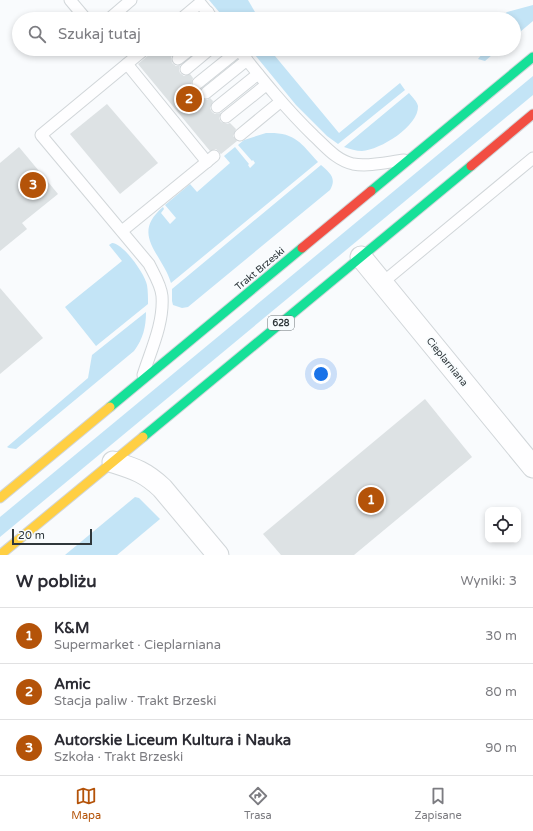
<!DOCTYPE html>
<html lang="pl">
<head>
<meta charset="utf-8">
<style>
  body { margin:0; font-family:"Varela Round",sans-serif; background:#f7f7f7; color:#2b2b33 }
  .controls { position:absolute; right:12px; bottom:12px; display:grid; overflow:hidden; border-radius:8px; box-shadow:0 2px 6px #0003 }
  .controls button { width:36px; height:36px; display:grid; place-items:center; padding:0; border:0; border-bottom:1px solid #e1e1e2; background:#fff; color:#2b2b33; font:20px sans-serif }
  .scale { position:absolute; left:12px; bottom:10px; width:80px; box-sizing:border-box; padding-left:4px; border:2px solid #2f373b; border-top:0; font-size:11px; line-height:14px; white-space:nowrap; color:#2f373b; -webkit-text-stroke:3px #f8fcfe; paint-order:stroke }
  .you { position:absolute; left:321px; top:374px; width:14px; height:14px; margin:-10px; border:3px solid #fff; border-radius:50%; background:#1a73e8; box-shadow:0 0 0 6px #1a73e833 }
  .badge { display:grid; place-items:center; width:26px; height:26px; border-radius:50%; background:#b45309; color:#fff; font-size:13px; font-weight:700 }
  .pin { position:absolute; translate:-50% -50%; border:2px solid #fff; box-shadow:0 1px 4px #0006 }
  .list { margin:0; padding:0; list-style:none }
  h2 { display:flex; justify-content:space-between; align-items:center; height:52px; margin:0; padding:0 16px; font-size:17px }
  h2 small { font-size:13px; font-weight:400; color:#7c7c81 }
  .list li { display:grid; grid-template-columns:26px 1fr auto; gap:12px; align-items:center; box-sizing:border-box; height:56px; padding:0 16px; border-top:1px solid #e1e1e2 }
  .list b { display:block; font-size:15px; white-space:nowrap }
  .list p { margin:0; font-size:13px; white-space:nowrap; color:#7c7c81 }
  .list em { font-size:13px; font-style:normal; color:#7c7c81 }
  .icon { flex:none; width:22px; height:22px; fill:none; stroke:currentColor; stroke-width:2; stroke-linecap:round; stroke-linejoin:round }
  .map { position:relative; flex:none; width:533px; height:555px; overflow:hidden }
  .search { position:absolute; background:#fff; box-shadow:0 2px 6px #0003; left:12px; right:12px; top:12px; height:44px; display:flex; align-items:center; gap:10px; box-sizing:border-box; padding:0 14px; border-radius:22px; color:#7c7c81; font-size:15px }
  .sheet { height:220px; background:#fff }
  nav { display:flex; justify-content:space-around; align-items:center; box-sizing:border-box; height:56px; border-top:1px solid #e1e1e2; background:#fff; font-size:11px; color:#7c7c81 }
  nav a { display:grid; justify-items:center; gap:2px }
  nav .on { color:#b45309 }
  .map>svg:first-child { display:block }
  .green { fill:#c3e4f6 }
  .building { fill:#dde2e4 }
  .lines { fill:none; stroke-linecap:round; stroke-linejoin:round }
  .lane-casing { stroke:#d1d6d9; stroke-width:13 }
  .street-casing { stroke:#d1d6d9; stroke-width:23 }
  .fast-casing { stroke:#d1d6d9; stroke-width:11 }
  .slow-casing { stroke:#d1d6d9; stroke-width:11 }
  .jam-casing { stroke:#d1d6d9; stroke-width:11 }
  .lane { stroke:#fefeff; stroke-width:11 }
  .street { stroke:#fefeff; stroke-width:21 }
  .fast { stroke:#16e098; stroke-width:9 }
  .slow { stroke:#ffcf43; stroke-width:9 }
  .jam { stroke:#f24e42; stroke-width:9 }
  .labels { text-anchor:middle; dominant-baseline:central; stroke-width:3.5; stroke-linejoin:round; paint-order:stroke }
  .shield { fill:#f8fcfe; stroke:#6b7276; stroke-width:1 }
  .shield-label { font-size:9px; font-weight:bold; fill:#2f373b }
  .street-label { font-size:10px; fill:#2f373b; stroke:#f8fcfe }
</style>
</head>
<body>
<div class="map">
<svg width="533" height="555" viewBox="0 0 533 555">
  <rect width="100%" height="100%" fill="#f9fbfd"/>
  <!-- green -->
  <g class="green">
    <polygon points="209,0 248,0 259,19 225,19"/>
    <polygon points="533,5 533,21 514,37 514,19 499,19 507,12"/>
    <polygon points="250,49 282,49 275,56 339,133 400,83 405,90 338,144 327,136 296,105"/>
    <polygon points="484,49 499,49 485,61 478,59 482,54 480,52"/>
    <polygon points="533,76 533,95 0,537 0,517"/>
    <path d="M409 93C412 97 417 101 418 106 419 126 380 150 362 151 356 151 350 149 344 147Z"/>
    <path d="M266 133C295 132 300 142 318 162L171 283C162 253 130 235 163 207L164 209 161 213 170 224 176 218 165 205 190 184 197 192 230 163 224 156 235 147 249 164 248 165 250 168 255 163 253 160 252 161 238 145 244 140Z"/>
    <path d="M321 165C330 173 337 178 330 190L188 307 182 308 173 305 172 301V289Z"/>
    <path d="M112 243C123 243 145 274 147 285 148 291 148 298 148 304L96 346 65 307 122 261 109 245Z"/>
    <path d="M146 312C146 327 143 339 134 351L16 449 9 448 7 447 88 378 92 355Z"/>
    <polygon points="135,497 139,498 160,519 117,555 65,555"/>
  </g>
  <!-- building -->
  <g class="building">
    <polygon points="152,49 170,49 174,54 171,57 172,63 176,66 180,65 179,70 180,73 184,76 190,74 193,78 191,84 192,87 196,90 200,90 199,94 201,98 207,100 210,98 213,101 210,108 212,112 215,114 221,113 219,118 221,122 227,124 230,123 236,129 233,136 237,141 221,154 216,149 210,151 138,64 150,54"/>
    <polygon points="107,104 158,163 120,194 70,134"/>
    <polygon points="19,147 58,194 22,223 27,229 0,251 0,163"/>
    <polygon points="0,288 43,338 0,374"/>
    <polygon points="425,399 472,457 354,555 281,555 263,534"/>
  </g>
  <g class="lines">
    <!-- lane casing -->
    <g class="lane-casing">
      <g id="lane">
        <polyline points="70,0 86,19"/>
        <polyline points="109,19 131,0"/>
        <polyline points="181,19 200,3 213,19"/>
        <polyline points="199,19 208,12"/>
        <path d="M238 49C262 79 286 109 314 136 326 147 336 160 353 164 369 167 388 162 404 160"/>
        <polyline points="178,59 191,49"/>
        <polyline points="127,64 207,162"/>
        <polyline points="186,69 210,49"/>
        <polyline points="198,83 239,50"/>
        <polyline points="206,93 247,60"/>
        <polyline points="217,107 258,74"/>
        <polyline points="226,117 266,85"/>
        <polyline points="240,135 280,102"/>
        <polyline points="122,231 214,156"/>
        <polyline points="382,283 533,158"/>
        <path d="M143 375C151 350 164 323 162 296 161 285 154 274 149 264L41 135 145 49"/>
      </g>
    </g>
    <!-- street casing -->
    <g class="street-casing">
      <g id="street">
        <polyline points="361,257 533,467"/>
        <path d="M113 462C135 469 145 472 162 488L218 555"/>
      </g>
    </g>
    <!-- fast casing -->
    <g class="fast-casing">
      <g id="fast">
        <polyline points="371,191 533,57"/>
        <polyline points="110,407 302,248"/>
        <polyline points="143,437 471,166"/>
      </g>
    </g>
    <!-- slow casing -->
    <g class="slow-casing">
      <g id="slow">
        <polyline points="0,498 110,407"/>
        <polyline points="0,555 143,437"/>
      </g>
    </g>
    <!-- jam casing -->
    <g class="jam-casing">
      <g id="jam">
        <polyline points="471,166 533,114"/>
        <polyline points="302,248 371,191"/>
      </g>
    </g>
    <!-- lane -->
    <use href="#lane" class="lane"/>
    <!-- street -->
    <use href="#street" class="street"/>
    <!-- fast -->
    <use href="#fast" class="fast"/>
    <!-- slow -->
    <use href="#slow" class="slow"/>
    <!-- jam -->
    <use href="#jam" class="jam"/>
  </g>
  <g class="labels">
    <!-- shield labels -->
    <rect class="shield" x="268" y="316" width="26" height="14" rx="3"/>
    <g class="shield-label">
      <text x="281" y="323">628</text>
    </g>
    <!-- street labels -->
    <g class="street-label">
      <text transform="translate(260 269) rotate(-40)">Trakt Brzeski</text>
      <text transform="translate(447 362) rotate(51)">Cieplarniana</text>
    </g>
  </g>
</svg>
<div class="controls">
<button><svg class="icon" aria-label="locate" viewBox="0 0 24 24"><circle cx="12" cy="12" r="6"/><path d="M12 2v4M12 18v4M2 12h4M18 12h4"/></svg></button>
</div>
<div class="scale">20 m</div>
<div class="you"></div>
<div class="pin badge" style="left:371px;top:500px">1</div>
<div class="pin badge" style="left:189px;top:99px">2</div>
<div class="pin badge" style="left:33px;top:185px">3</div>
<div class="search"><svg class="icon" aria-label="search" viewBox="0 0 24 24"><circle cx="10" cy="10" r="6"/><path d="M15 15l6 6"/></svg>Szukaj tutaj</div>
</div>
<section class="sheet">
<h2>W pobliżu<small>Wyniki: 3</small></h2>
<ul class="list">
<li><span class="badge">1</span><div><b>K&amp;M</b><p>Supermarket · Cieplarniana</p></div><em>30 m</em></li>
<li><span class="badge">2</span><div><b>Amic</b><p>Stacja paliw · Trakt Brzeski</p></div><em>80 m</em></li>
<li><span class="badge">3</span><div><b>Autorskie Liceum Kultura i Nauka</b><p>Szkoła · Trakt Brzeski</p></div><em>90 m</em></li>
</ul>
</section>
<nav>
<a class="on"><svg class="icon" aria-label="map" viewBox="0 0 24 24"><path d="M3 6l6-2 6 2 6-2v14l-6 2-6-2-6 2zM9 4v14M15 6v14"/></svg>Mapa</a>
<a><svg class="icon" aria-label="directions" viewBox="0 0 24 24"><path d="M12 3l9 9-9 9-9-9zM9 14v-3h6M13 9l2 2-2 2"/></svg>Trasa</a>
<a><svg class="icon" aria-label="saved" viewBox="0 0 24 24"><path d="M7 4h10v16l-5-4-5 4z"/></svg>Zapisane</a>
</nav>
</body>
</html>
